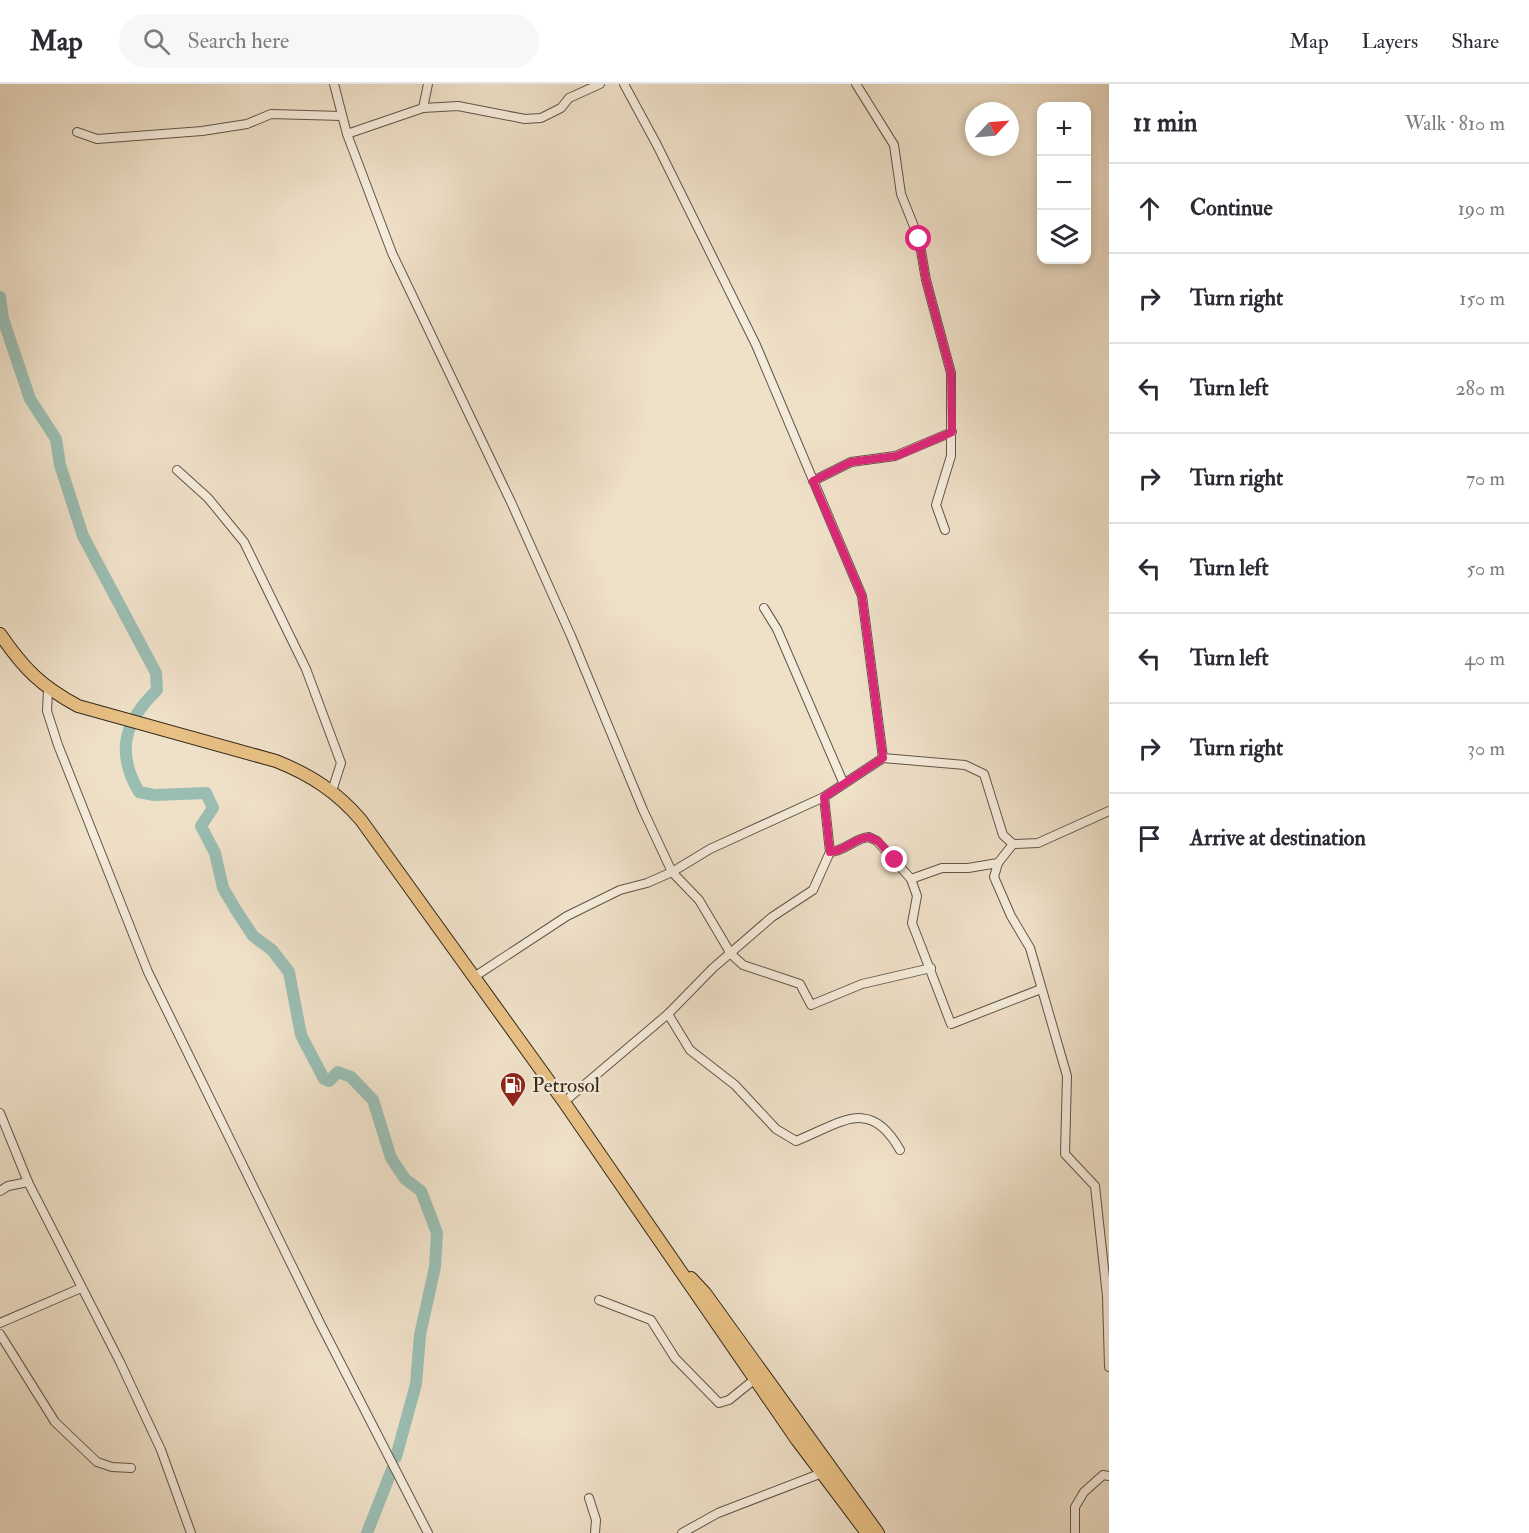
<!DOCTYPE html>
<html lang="en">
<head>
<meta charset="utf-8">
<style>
  body { margin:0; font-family:"IM FELL Double Pica",serif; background:#f7f7f7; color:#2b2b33 }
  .controls { position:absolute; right:18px; top:18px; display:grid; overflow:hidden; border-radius:12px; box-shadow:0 3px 9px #0003 }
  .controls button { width:54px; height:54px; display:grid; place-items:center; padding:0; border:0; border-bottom:2px solid #e1e1e2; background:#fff; color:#2b2b33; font:30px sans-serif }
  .compass { position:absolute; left:965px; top:18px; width:54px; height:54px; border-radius:50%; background:#fff; box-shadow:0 3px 9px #0003; rotate:64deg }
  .stop { position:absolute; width:18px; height:18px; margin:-14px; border:4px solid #db2777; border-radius:50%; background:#fff }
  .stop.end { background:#db2777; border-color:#fff; box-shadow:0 2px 6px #0008 }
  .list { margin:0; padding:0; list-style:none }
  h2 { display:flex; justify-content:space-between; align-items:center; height:78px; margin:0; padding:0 24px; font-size:26px }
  h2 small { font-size:20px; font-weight:400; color:#7c7c81 }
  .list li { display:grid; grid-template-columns:39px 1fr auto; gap:18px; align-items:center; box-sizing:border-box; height:90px; padding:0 24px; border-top:2px solid #e1e1e2 }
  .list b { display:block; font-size:22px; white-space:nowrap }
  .list em { font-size:20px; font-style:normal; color:#7c7c81 }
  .icon { flex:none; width:33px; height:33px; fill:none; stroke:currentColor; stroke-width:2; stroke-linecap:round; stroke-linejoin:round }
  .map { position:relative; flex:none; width:1109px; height:1449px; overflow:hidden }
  header { display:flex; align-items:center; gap:36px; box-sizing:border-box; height:84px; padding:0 30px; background:#fff; border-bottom:2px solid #e1e1e2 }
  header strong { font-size:28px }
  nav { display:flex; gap:33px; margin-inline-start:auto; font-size:21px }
  .search { width:420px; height:54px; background:#f7f7f7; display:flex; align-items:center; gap:15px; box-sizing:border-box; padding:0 21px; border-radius:33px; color:#7c7c81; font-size:22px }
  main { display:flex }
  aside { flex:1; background:#fff }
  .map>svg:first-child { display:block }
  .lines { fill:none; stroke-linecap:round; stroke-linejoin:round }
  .river { stroke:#9abdb2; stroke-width:12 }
  .minor-casing { stroke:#615546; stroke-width:10 }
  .trunk-casing { stroke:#32271a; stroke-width:14 }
  .minor { stroke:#f5ebdb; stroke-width:8 }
  .trunk { stroke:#e8c084; stroke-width:12 }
  .route { stroke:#db2777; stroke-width:8 }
  .labels { text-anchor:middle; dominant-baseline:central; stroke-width:4.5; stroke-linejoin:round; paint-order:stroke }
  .poi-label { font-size:21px; fill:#32271a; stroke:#f5ebdb; text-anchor:start }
</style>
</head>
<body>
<header>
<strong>Map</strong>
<div class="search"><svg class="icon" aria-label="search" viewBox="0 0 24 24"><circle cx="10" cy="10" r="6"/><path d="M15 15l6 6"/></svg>Search here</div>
<nav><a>Map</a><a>Layers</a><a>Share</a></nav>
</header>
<main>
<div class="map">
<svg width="1109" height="1449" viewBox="0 0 1109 1449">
  <rect width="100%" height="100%" fill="#efe0c8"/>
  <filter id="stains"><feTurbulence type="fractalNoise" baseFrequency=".00333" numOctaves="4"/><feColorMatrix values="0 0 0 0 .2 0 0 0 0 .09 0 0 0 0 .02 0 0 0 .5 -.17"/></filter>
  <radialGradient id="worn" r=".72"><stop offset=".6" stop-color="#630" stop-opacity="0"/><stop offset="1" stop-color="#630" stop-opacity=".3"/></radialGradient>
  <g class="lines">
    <!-- river -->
    <g class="river">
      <path d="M0 213 3 235 30 315 56 355 60 381 83 452 156 589 157 606C125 637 115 667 139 708L154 711 206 709 213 724 201 742 215 769 223 804 236 826 253 852 272 866 289 888 301 951 324 995 329 997 338 988 351 993 373 1016 391 1074 405 1095 421 1107 437 1149 435 1183 420 1251 416 1300 396 1373"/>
      <polyline points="367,1449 393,1383"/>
    </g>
    <!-- minor casing -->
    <g class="minor-casing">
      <g id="minor">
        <polyline points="334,0 347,50 392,169 511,418 571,552 643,726 672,788 699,816 731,870 743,881 800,900 811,921 862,900 931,884"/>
        <polyline points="624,0 657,61 756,261 862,512 883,674"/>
        <polyline points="856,0 894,61 901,110 919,155 926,196 951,289 951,372 936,421 945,446"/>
        <polyline points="423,24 428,0"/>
        <polyline points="77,48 97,55 202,47 247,40 271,30 342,32"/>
        <polyline points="347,50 423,24 458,22 525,35 541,34 561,24 569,14 600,0"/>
        <polyline points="177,386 208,414 244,458 306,585 341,679 332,707"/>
        <polyline points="813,397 851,378 895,372 952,348"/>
        <polyline points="764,524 777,545 843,698"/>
        <polyline points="48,606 47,627 58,661 148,888 321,1241 428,1449"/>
        <path d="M830 768C845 767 855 754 869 753L877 757 911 795 917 812 912 839 951 940 1041 905"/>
        <polyline points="998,779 994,793 1011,832 1030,864 1067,992 1065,1070 1095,1102 1107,1212 1109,1283"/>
        <polyline points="911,795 942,784 968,784 998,779 1013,760"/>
        <polyline points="474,893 567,832 620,806 647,799 672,788 710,765 824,713"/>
        <path d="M668 930 690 966 735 1001 776 1045 796 1057C841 1039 870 1012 900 1066"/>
        <polyline points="564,1018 668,930 713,884 772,833 813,806 830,768 824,713 883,674 965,681 984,690 1003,751 1013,760 1038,759 1109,727"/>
        <polyline points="0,1029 28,1098 120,1278 161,1366 191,1449"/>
        <polyline points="0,1107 8,1102 28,1098"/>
        <polyline points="599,1216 651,1236 675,1274 719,1319 729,1316 755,1295"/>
        <polyline points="0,1239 81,1204"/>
        <polyline points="0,1250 55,1338 97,1378 112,1383 131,1384"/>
        <polyline points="589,1414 596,1436 595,1449"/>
        <polyline points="682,1449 718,1429 822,1389"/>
        <polyline points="1075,1449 1075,1423 1084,1408 1103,1391 1109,1392"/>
      </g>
    </g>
    <!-- trunk casing -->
    <g class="trunk-casing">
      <g id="trunk">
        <path d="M0 550C24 585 41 602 78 622L276 677C311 691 337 708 361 736L564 1018 797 1356 867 1449"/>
        <polyline points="691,1194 705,1209 878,1449"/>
      </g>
    </g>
    <!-- minor -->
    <use href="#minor" class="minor"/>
    <!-- trunk -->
    <use href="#trunk" class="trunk"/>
  </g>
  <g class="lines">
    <!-- route -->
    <path class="route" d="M895 776 878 757 869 753C854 754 845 767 830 768L824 713 883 674 862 512 813 397 851 378 896 372 952 348 951 289 926 196 919 155"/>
  </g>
  <!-- icons -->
  <defs>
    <g id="fuel-pin" transform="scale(1.35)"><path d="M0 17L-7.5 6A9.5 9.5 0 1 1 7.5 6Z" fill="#8f2418" stroke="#f5ebdb"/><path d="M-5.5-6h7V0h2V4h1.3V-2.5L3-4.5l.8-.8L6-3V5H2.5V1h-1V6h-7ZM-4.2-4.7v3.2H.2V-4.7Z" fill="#fff"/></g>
  </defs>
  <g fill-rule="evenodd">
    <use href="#fuel-pin" x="513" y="1001"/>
  </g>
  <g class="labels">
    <!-- poi labels -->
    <g class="poi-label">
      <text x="532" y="1001">Petrosol</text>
    </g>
  </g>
  <rect width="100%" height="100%" filter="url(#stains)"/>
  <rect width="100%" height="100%" fill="url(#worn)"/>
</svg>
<div class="controls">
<button>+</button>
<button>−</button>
<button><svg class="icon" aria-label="layers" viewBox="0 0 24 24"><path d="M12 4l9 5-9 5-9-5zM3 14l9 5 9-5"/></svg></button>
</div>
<svg class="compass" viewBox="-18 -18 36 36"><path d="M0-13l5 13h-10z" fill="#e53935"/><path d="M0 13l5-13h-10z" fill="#7c7c81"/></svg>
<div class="stop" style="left:919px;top:155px"></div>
<div class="stop end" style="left:895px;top:776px"></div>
</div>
<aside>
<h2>11 min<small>Walk · 810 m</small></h2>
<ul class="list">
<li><svg class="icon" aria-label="ahead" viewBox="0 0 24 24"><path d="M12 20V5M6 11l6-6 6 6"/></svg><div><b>Continue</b></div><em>190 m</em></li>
<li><svg class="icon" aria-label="right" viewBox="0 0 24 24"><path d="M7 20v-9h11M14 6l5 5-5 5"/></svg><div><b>Turn right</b></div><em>150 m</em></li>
<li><svg class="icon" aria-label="left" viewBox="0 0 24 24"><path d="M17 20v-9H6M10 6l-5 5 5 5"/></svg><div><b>Turn left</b></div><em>280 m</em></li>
<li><svg class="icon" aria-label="right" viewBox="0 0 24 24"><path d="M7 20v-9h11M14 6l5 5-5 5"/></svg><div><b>Turn right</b></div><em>70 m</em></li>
<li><svg class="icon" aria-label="left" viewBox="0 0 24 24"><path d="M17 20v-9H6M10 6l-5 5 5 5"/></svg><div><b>Turn left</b></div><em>50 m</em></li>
<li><svg class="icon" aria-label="left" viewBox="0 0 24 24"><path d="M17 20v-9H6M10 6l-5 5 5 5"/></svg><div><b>Turn left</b></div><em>40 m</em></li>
<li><svg class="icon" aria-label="right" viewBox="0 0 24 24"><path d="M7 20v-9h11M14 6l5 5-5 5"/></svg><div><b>Turn right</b></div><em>30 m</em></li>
<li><svg class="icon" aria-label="arrive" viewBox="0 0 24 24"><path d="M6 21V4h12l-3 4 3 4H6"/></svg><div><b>Arrive at destination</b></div></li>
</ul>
</aside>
</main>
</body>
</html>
